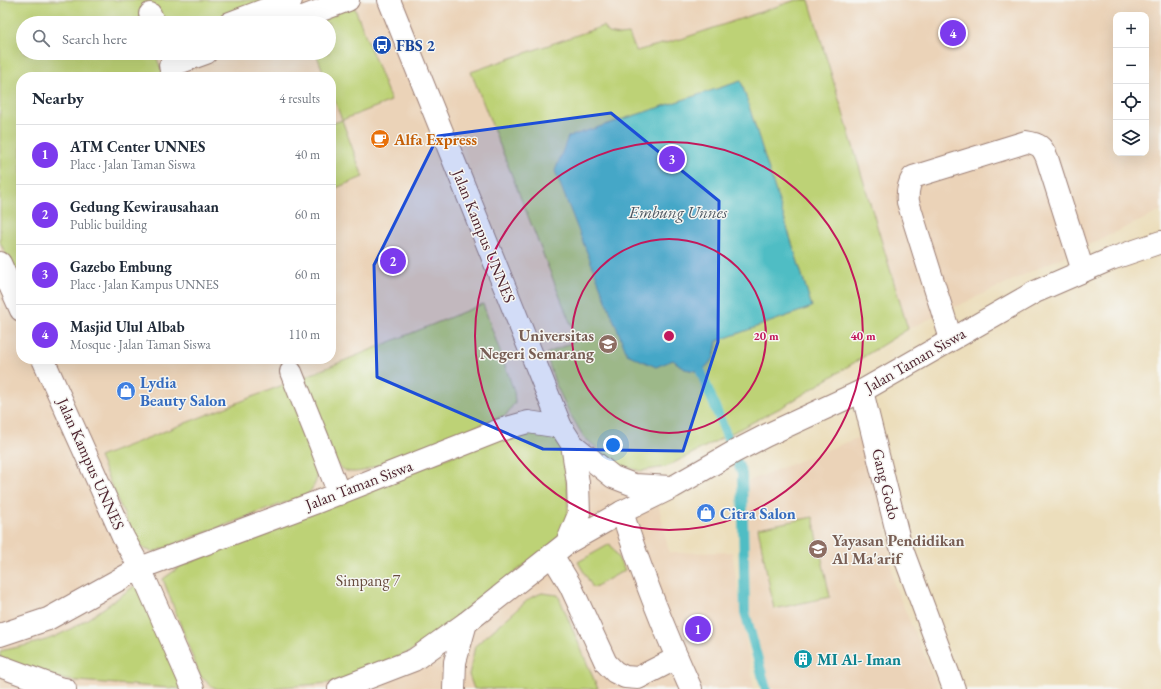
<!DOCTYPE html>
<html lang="en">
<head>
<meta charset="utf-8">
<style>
  body { margin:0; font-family:"EB Garamond",serif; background:#f6f6f7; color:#1f2937 }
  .controls { position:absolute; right:12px; top:12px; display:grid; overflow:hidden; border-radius:8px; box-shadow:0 4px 16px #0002 }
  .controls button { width:36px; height:36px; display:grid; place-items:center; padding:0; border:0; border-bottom:1px solid #e0e1e3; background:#fff; color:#1f2937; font:20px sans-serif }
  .you { position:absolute; left:613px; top:445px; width:14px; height:14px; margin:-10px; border:3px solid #fff; border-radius:50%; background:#1a73e8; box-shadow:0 0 0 6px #1a73e833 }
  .badge { display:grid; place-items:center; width:26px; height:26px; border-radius:50%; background:#7c3aed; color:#fff; font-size:13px; font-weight:700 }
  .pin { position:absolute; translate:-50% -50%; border:2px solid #fff; box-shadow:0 1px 4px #0006 }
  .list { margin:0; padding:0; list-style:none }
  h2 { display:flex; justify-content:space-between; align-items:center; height:52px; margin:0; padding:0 16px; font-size:17px }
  h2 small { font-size:13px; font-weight:400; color:#747a83 }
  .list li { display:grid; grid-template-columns:26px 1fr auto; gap:12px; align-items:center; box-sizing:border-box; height:60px; padding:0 16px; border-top:1px solid #e0e1e3 }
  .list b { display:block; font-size:15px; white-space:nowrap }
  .list p { margin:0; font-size:13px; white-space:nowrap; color:#747a83 }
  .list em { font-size:13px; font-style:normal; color:#747a83 }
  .icon { flex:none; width:22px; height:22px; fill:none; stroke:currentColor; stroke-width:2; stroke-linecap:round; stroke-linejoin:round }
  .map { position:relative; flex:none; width:1161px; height:689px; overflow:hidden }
  .search { position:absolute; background:#fff; box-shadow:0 4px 16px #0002; left:16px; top:16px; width:320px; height:44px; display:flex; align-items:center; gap:10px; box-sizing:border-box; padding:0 14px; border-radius:22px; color:#747a83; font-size:15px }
  .panel { position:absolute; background:#fff; box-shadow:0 4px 16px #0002; left:16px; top:72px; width:320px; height:292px; border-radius:16px }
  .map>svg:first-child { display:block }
  .built { fill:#ebd3b8; fill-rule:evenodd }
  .green { fill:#bdd276; stroke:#847850; fill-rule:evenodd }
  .water { fill:#4fbdc4; stroke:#4c6e78 }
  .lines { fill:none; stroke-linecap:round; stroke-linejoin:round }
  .stream { stroke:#4fbdc4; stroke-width:10 }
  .minor-casing { stroke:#9b7e74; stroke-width:24 }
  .major-casing { stroke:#9b7e74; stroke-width:24 }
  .minor { stroke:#fff; stroke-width:22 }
  .major { stroke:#fff; stroke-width:22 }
  .marked { fill:#1d4ed8; fill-opacity:0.2; stroke:#1d4ed8; stroke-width:3; stroke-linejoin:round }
  .ring { fill:none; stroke:#c2185b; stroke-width:2 }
  .labels { text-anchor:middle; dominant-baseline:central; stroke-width:3; stroke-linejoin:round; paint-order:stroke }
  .transit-label { font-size:16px; font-weight:bold; fill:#164399; stroke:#f6f6f2; text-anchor:start }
  .food-label { font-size:16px; font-weight:bold; fill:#c56008; stroke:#f6f6f2; text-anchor:start }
  .street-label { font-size:16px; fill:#4a1f2b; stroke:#f6f6f2 }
  .education-label { font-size:16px; font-weight:bold; fill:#785e54; stroke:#f6f6f2; text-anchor:end }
  .shop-label { font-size:16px; font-weight:bold; fill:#366cbe; stroke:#f6f6f2; text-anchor:start }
  .park-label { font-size:16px; fill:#674c3e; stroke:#f6f6f2 }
  .culture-label { font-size:16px; font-weight:bold; fill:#0d838f; stroke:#f6f6f2; text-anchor:start }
  .water-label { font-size:17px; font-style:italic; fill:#4c5661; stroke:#f6f6f2 }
  .centre { fill:#c2185b; stroke:#f6f6f2; stroke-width:2 }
  .ring-label { font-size:12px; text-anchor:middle; font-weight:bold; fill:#c2185b; stroke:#f6f6f2; stroke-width:3; stroke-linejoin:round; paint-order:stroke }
</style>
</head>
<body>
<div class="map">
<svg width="1161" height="689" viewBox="0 0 1161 689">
  <rect width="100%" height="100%" fill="#f6f6f2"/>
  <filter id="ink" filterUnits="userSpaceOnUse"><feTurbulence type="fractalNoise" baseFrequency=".025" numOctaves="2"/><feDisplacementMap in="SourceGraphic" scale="8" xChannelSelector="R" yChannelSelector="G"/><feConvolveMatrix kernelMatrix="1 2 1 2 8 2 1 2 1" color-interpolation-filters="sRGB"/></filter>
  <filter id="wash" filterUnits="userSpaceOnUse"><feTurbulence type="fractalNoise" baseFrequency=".012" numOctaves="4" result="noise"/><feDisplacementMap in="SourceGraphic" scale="16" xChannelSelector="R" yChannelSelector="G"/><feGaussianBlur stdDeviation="0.9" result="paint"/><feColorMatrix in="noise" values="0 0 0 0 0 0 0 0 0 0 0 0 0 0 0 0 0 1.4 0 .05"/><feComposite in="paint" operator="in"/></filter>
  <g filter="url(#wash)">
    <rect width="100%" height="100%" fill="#ecdebc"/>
    <!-- built -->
    <g class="built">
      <path d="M0 0H1161V211L908 329 786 405 652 474 669 553 732 552 754 689H0ZM1116 15H1146V153H1116ZM23 23H329V53H23ZM21 77H331V359H21Z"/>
      <polygon points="862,436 885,514 894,584 939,689 766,689 745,612 746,482"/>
    </g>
    <!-- green -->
    <g class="green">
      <polygon points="0,0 275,0 216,23 23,23 23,53 155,53 164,77 21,77 21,289 0,242"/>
      <path d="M796 0H809L908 329 786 405 666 467 640 471 614 463 584 437 570 414 555 383 546 354 577 340 471 72 603 26 609 33 619 35 629 34 636 51 684 38ZM741 81 812 307 717 341 714 358 701 372 702 375 700 372 685 369 673 360 568 137Z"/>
      <polygon points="354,6 391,101 342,120 363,177 331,190 331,124 342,120 331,91 331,77 325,77 316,53 329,53 329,23 309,23"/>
      <path d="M483 304 514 391 515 402 506 415 363 471C348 473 345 473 335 461L304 377Z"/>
      <path d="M288 383 318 463C318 477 317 483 308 494L154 552 144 549 136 542 99 457Z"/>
      <polygon points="527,431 554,435 561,448 568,491 568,516 560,538 410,652 345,678 329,683 260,689 218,689 213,687 200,676 163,579 181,566 499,437"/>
      <polygon points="813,517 830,597 774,609 758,528"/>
      <polygon points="610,544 625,570 593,588 578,562"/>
      <path d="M137 584 182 689 65 680 0 658V651C18 647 36 644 54 637 84 624 111 603 137 584Z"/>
      <polygon points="542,593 558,595 598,689 474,689 469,675 475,646 530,598"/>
    </g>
    <!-- water -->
    <polygon class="water" points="741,81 812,307 717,341 714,358 701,372 685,369 673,360 656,367 627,354 555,171 568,137"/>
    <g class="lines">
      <!-- stream -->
      <polyline class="stream" points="701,372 742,474 745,612 766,689"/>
    </g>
  </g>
  <g filter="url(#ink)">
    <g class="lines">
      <!-- minor casing -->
      <g class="minor-casing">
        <g id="minor">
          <polyline points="389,0 561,427"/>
          <polyline points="150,14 154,23"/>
          <polyline points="230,23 291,0"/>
          <polyline points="287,23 348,0"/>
          <polyline points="170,66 206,53"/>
          <polyline points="0,263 21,310"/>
          <path d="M951 339 908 202C907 192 908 185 913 177L1026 142C1039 144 1042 146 1047 158L1083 271"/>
          <polyline points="43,359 123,537 140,568"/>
          <polyline points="291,372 320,444 339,494"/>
          <polyline points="862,391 900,544 954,689"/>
          <path d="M622 512C641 572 665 632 691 689"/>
          <polyline points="552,555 570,585 606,663 615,672 625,677 638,678 677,658"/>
          <polyline points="454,689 455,662 466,623"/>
        </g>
      </g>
      <!-- major casing -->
      <g class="major-casing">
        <g id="major">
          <polyline points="567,543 579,514 578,483 572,444"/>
          <polyline points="140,568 193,689"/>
          <polyline points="0,635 48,619 140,568 317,502 500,430 528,422 561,427 572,444 613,477 634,485 671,487"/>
          <polyline points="0,666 59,688 65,689"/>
          <polyline points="339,689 414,660 466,623 567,543 622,512 673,487 734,452 767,435 862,391 1035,292 1111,259 1161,242"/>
        </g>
      </g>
      <!-- minor -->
      <use href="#minor" class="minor"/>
      <!-- major -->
      <use href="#major" class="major"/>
    </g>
  </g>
  <!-- marked area -->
  <path class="marked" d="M611 113 719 201 718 342 683 451 543 449 377 377 374 265 438 136Z"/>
  <!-- distance rings -->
  <g class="ring">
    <circle cx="669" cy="336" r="97"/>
    <circle cx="669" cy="336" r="194"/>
  </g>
  <!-- icons -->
  <defs>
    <g id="bus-disc" transform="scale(1)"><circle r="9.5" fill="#1a4fb4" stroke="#f6f6f2"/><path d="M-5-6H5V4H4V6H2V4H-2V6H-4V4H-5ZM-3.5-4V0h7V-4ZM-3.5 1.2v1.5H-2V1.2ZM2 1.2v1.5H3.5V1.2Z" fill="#fff"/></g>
    <g id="cafe-disc" transform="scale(1)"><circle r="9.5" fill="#e8710a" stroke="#f6f6f2"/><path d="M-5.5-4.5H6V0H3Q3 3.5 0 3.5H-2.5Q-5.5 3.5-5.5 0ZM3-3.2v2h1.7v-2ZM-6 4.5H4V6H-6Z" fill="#fff"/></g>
    <g id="university-disc" transform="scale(1)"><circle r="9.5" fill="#8d6e63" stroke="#f6f6f2"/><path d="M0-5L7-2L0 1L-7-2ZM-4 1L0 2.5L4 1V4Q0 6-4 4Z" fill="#fff"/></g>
    <g id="shop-disc" transform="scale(1)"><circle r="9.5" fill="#3f7fe0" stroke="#f6f6f2"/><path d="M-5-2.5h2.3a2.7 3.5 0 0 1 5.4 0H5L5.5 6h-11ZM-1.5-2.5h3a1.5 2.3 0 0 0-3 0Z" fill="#fff"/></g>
    <g id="school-disc" transform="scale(1)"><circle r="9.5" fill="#8d6e63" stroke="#f6f6f2"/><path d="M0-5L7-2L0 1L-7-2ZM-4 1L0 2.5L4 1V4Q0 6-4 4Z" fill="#fff"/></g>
    <g id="building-disc" transform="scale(1)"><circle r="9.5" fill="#0f9aa8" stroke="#f6f6f2"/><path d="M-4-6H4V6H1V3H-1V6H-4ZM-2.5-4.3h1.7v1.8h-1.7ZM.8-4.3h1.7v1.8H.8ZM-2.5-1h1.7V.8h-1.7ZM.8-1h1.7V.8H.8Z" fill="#fff"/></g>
  </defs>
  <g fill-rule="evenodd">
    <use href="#bus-disc" x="382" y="45"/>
    <use href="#cafe-disc" x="380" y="139"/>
    <use href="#university-disc" x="608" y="344"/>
    <use href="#shop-disc" x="126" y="391"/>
    <use href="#shop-disc" x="706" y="513"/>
    <use href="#school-disc" x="818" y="549"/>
    <use href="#building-disc" x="803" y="659"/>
  </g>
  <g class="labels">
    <!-- transit labels -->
    <g class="transit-label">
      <text x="396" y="45">FBS 2</text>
    </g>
    <!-- food labels -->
    <g class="food-label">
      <text x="394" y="139">Alfa Express</text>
    </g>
    <!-- street labels -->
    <g class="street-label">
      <text transform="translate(484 236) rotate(68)">Jalan Kampus UNNES</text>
      <text transform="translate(915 360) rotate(-30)">Jalan Taman Siswa</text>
      <text transform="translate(91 464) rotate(66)">Jalan Kampus UNNES</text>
      <text transform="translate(886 484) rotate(76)">Gang Godo</text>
      <text transform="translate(359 485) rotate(-21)">Jalan Taman Siswa</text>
    </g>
    <!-- education labels -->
    <g class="education-label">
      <text x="594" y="335">Universitas<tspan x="594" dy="18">Negeri Semarang</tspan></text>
      <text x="832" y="540" text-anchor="start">Yayasan Pendidikan<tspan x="832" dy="18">Al Ma'arif</tspan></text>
    </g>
    <!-- shop labels -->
    <g class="shop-label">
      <text x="140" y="382">Lydia<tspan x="140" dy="18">Beauty Salon</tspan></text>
      <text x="720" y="513">Citra Salon</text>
    </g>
    <!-- park labels -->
    <g class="park-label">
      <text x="368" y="580">Simpang 7</text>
    </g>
    <!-- culture labels -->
    <g class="culture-label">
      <text x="817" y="659">MI Al- Iman</text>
    </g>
    <!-- water labels -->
    <g class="water-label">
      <text x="678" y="212">Embung Unnes</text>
    </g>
  </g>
  <circle cx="669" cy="336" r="6" class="centre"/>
  <g class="ring-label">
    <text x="766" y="340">20 m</text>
    <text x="863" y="340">40 m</text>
  </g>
</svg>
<div class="controls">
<button>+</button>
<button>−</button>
<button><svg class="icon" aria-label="locate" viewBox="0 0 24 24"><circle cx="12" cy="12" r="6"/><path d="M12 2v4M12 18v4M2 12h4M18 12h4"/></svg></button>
<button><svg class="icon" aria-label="layers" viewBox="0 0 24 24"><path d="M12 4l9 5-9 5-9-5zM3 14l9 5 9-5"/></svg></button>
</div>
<div class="you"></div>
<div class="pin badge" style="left:698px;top:629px">1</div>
<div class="pin badge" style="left:393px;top:261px">2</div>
<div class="pin badge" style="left:672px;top:159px">3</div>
<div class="pin badge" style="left:953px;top:33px">4</div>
<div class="search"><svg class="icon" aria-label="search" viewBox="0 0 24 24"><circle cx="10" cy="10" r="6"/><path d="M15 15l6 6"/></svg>Search here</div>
<section class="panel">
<h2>Nearby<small>4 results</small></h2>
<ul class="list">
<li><span class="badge">1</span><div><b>ATM Center UNNES</b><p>Place · Jalan Taman Siswa</p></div><em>40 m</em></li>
<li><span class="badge">2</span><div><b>Gedung Kewirausahaan</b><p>Public building</p></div><em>60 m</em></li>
<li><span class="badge">3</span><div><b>Gazebo Embung</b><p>Place · Jalan Kampus UNNES</p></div><em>60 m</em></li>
<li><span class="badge">4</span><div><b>Masjid Ulul Albab</b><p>Mosque · Jalan Taman Siswa</p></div><em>110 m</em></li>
</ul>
</section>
</div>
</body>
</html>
